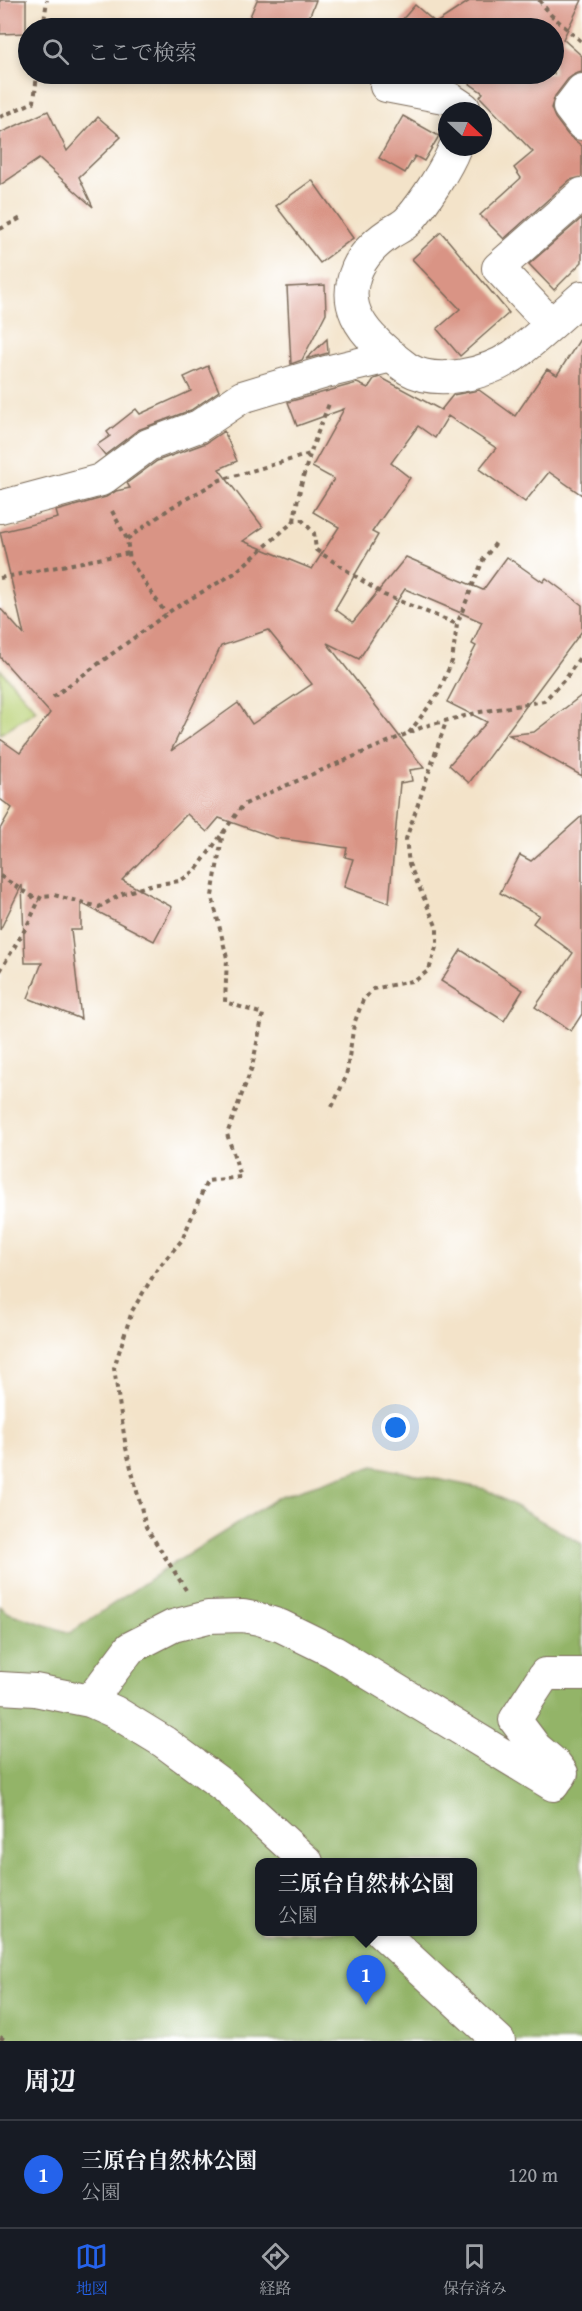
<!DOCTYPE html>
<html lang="ja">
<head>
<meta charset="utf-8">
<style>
  body { margin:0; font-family:"Gentium Book Plus","Noto Serif JP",serif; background:#20242c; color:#f1f3f6 }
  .compass { position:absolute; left:438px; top:102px; width:54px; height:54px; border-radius:50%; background:#171b24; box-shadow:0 3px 9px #0003; rotate:112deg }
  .you { position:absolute; left:396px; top:1428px; width:21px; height:21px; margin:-15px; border:4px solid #fff; border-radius:50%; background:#1a73e8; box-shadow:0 0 0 9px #1a73e833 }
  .badge { display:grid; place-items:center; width:39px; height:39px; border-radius:50%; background:#2563eb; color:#fff; font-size:20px; font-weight:700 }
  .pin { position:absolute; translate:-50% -50px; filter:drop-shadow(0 2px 3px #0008) }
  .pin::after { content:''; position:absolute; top:32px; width:21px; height:18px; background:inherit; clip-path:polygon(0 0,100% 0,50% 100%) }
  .popup { position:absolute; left:255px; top:1858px; width:222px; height:78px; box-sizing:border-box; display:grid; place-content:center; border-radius:12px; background:#171b24; filter:drop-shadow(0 2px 4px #0005); font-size:20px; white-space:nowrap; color:#9ea1a6 }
  .popup b { font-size:22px; color:#f1f3f6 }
  .popup::after { content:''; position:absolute; left:50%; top:100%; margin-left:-12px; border:12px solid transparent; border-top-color:#171b24 }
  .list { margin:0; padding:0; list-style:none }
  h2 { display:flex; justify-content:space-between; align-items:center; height:78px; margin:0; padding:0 24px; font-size:26px }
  h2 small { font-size:20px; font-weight:400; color:#9ea1a6 }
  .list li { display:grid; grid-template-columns:39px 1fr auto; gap:18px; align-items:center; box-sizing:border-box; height:108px; padding:0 24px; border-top:2px solid #363941 }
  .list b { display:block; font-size:22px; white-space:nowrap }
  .list p { margin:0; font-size:20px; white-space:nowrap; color:#9ea1a6 }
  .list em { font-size:20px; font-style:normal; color:#9ea1a6 }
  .icon { flex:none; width:33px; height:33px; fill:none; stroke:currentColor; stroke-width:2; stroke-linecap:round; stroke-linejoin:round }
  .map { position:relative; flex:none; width:582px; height:2041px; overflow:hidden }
  .search { position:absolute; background:#171b24; box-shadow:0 3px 9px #0003; left:18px; right:18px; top:18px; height:66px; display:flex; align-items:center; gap:15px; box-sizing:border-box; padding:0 21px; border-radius:33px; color:#9ea1a6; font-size:22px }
  .sheet { height:186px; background:#171b24 }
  nav { display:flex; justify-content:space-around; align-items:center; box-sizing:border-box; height:84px; border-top:2px solid #363941; background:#171b24; font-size:16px; color:#9ea1a6 }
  nav a { display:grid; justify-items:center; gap:3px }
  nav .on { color:#2563eb }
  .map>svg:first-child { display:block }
  .green { fill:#bad277; stroke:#7a7e4a; stroke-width:1.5 }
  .forest { fill:#93b468; stroke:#676f43; stroke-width:1.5; fill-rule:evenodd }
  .building { fill:#d99485; fill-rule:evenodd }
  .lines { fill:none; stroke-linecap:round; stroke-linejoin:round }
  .street-casing { stroke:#7b6b5a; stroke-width:34 }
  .path { stroke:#7b6b5a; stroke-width:4; stroke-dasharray:4.5 4.5; stroke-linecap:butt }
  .street { stroke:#fff; stroke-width:32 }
</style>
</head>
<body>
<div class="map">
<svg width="582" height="2041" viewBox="0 0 582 2041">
  <rect width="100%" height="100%" fill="#fff"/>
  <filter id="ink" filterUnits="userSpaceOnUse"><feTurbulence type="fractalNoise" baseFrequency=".0167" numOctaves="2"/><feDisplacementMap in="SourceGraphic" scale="12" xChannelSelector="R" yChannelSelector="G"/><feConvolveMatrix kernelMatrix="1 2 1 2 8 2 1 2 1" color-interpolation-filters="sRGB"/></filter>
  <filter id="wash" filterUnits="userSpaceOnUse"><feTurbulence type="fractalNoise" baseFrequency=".008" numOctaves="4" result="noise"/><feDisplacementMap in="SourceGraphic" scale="24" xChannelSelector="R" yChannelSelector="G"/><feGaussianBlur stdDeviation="1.35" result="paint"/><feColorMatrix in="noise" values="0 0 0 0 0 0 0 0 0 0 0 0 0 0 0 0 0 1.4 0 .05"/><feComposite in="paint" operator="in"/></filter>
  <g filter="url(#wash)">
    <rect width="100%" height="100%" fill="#f3e3c9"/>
    <!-- green -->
    <polygon class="green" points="0,669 36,710 0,734"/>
    <!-- forest -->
    <path class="forest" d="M374 1466 485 1489 582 1544V2041H0V1606L9 1613 70 1633 165 1569 281 1496ZM260 1862H472V1932H260Z"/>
    <g id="blocks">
      <!-- building -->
      <g class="building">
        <polygon points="0,0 26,0 26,33 0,34"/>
        <polygon points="257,0 316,0 305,28 245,28"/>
        <polygon points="471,0 582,0 563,39 582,56 582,72 575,74 568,79 555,96 551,108 555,118 568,135 582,146 582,177 570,180 504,239 480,215 521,178 514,168 533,152 480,97 483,93 456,74 554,74 554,28 395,28 415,5 436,23"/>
        <polygon points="48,111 67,151 98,117 121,137 79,177 93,207 39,159 0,185 0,133"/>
        <polygon points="403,116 439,136 424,161 415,156 405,173 379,158"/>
        <polygon points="312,180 353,238 320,263 276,206"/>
        <polygon points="582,218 582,262 554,290 529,264"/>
        <polygon points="441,232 509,313 460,356 437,329 460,309 412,259"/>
        <polygon points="325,285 326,313 302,360 291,364 287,287"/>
        <path d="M582 336V495L549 472 525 502 479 469 496 448 448 416 435 438 418 426 391 463 410 478 372 532 378 535 335 609 353 622 406 557 483 590 507 557 543 582 546 578 582 605V631L469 783 449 765 487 722 447 702 476 646 472 644 482 622 405 589 359 659 327 643 424 768 410 770 412 781 400 783 389 903 344 887 353 859 345 857 347 848 276 838 219 818 207 832 187 814 122 880 172 907 154 941 81 903V930H71L81 1019 28 998 42 963H25L22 885 0 930V829L12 808 0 799V739L20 753 50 713 0 657V608L24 635 0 532 58 518 56 511 106 497 116 491 130 488 127 483 157 461 206 443 224 431 237 461 219 469 263 527 243 541 312 569 339 527 313 512 334 479 312 467 344 409 297 426 288 402 357 383 368 388 374 379 380 377 441 410 453 395 479 390 515 416 547 369 557 375ZM268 630 312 684 252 724 238 703 171 751 221 646Z"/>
        <polygon points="327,339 328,353 306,359"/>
        <polygon points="208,366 219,391 191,410 138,430 105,455 97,445 110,436 107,432 136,409 140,414 191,391 184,377"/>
        <polygon points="582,695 582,776 509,735 534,732"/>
        <polygon points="582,816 582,1014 571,1031 535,1007 573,953 533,923 539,915 500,893 520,855 531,861"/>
        <polygon points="461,950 523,990 504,1021 441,981"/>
      </g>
    </g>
  </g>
  <g filter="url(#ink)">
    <use href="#blocks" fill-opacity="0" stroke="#7b6b5a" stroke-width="1.5"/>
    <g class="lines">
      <!-- street casing -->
      <g class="street-casing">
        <g id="street">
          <polyline points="386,86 449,98 464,108 465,111"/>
          <polyline points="582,90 569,107 582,124"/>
          <path d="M455 147C447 168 424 203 409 220 404 226 396 229 390 233 372 245 357 261 353 282 347 306 360 327 377 343 386 352 398 362 408 369 437 386 486 374 513 356 537 339 560 316 582 297"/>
          <polyline points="551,324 498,268 582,194"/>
          <polyline points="0,507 101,480 148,445 199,426 242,397 326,372 392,356"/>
          <polyline points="0,1688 35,1690 90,1701 115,1712 164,1742 225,1787 307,1862"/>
          <polyline points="90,1701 130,1648 173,1626 208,1617 243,1616 259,1619 281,1626 334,1652 553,1785 562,1773 556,1765 536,1748 515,1720 545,1674 582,1674"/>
          <polyline points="381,1932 499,2041"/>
        </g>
      </g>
      <!-- path -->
      <g class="path">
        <polyline points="539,0 551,15 582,42"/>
        <polyline points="43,28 47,0"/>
        <polyline points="0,117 34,102 37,74"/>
        <polyline points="0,229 21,218"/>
        <polyline points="112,511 127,539 130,561 166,614"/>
        <path d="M294 521C300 480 313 443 329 404"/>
        <polyline points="127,539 172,507 220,480 310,454"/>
        <polyline points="0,578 129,553"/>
        <polyline points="53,697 176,607 235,573 294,521 302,520 314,533 316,550 384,595 457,624"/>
        <polyline points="409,733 438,694 452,661 457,624 483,560 498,540"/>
        <polyline points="0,876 39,901"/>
        <polyline points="0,971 27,926 41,896 54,895 99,907 122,894 150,885 180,881 196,870 243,805 271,792 425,726 480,712 544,701 567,677 582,654"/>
        <polyline points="332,1107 346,1077 354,1024 363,1000 373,989 416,980 429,970 437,944 437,928 409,864 406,839 446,722"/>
        <polyline points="186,1590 146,1527 126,1448 114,1368 132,1311 158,1268 182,1240 207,1181 241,1177 227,1134 252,1067 263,1014 225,1002 227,958 212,896 223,832"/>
        <polyline points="0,2037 6,2041"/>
      </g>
      <!-- street -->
      <use href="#street" class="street"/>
    </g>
  </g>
</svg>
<svg class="compass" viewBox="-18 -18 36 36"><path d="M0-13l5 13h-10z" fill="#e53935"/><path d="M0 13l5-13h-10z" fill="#9ea1a6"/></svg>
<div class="you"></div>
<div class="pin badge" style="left:366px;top:2005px">1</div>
<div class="popup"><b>三原台自然林公園</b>公園</div>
<div class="search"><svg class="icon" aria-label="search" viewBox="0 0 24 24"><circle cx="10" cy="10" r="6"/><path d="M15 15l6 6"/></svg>ここで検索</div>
</div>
<section class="sheet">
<h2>周辺<small></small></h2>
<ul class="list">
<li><span class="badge">1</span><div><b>三原台自然林公園</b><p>公園</p></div><em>120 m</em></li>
</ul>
</section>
<nav>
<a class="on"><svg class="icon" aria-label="map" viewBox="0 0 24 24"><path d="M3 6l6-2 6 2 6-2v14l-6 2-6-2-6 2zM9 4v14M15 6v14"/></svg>地図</a>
<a><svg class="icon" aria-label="directions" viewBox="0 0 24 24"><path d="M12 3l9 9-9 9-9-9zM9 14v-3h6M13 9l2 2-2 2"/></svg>経路</a>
<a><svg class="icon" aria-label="saved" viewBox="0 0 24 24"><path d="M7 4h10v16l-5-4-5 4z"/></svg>保存済み</a>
</nav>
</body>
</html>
